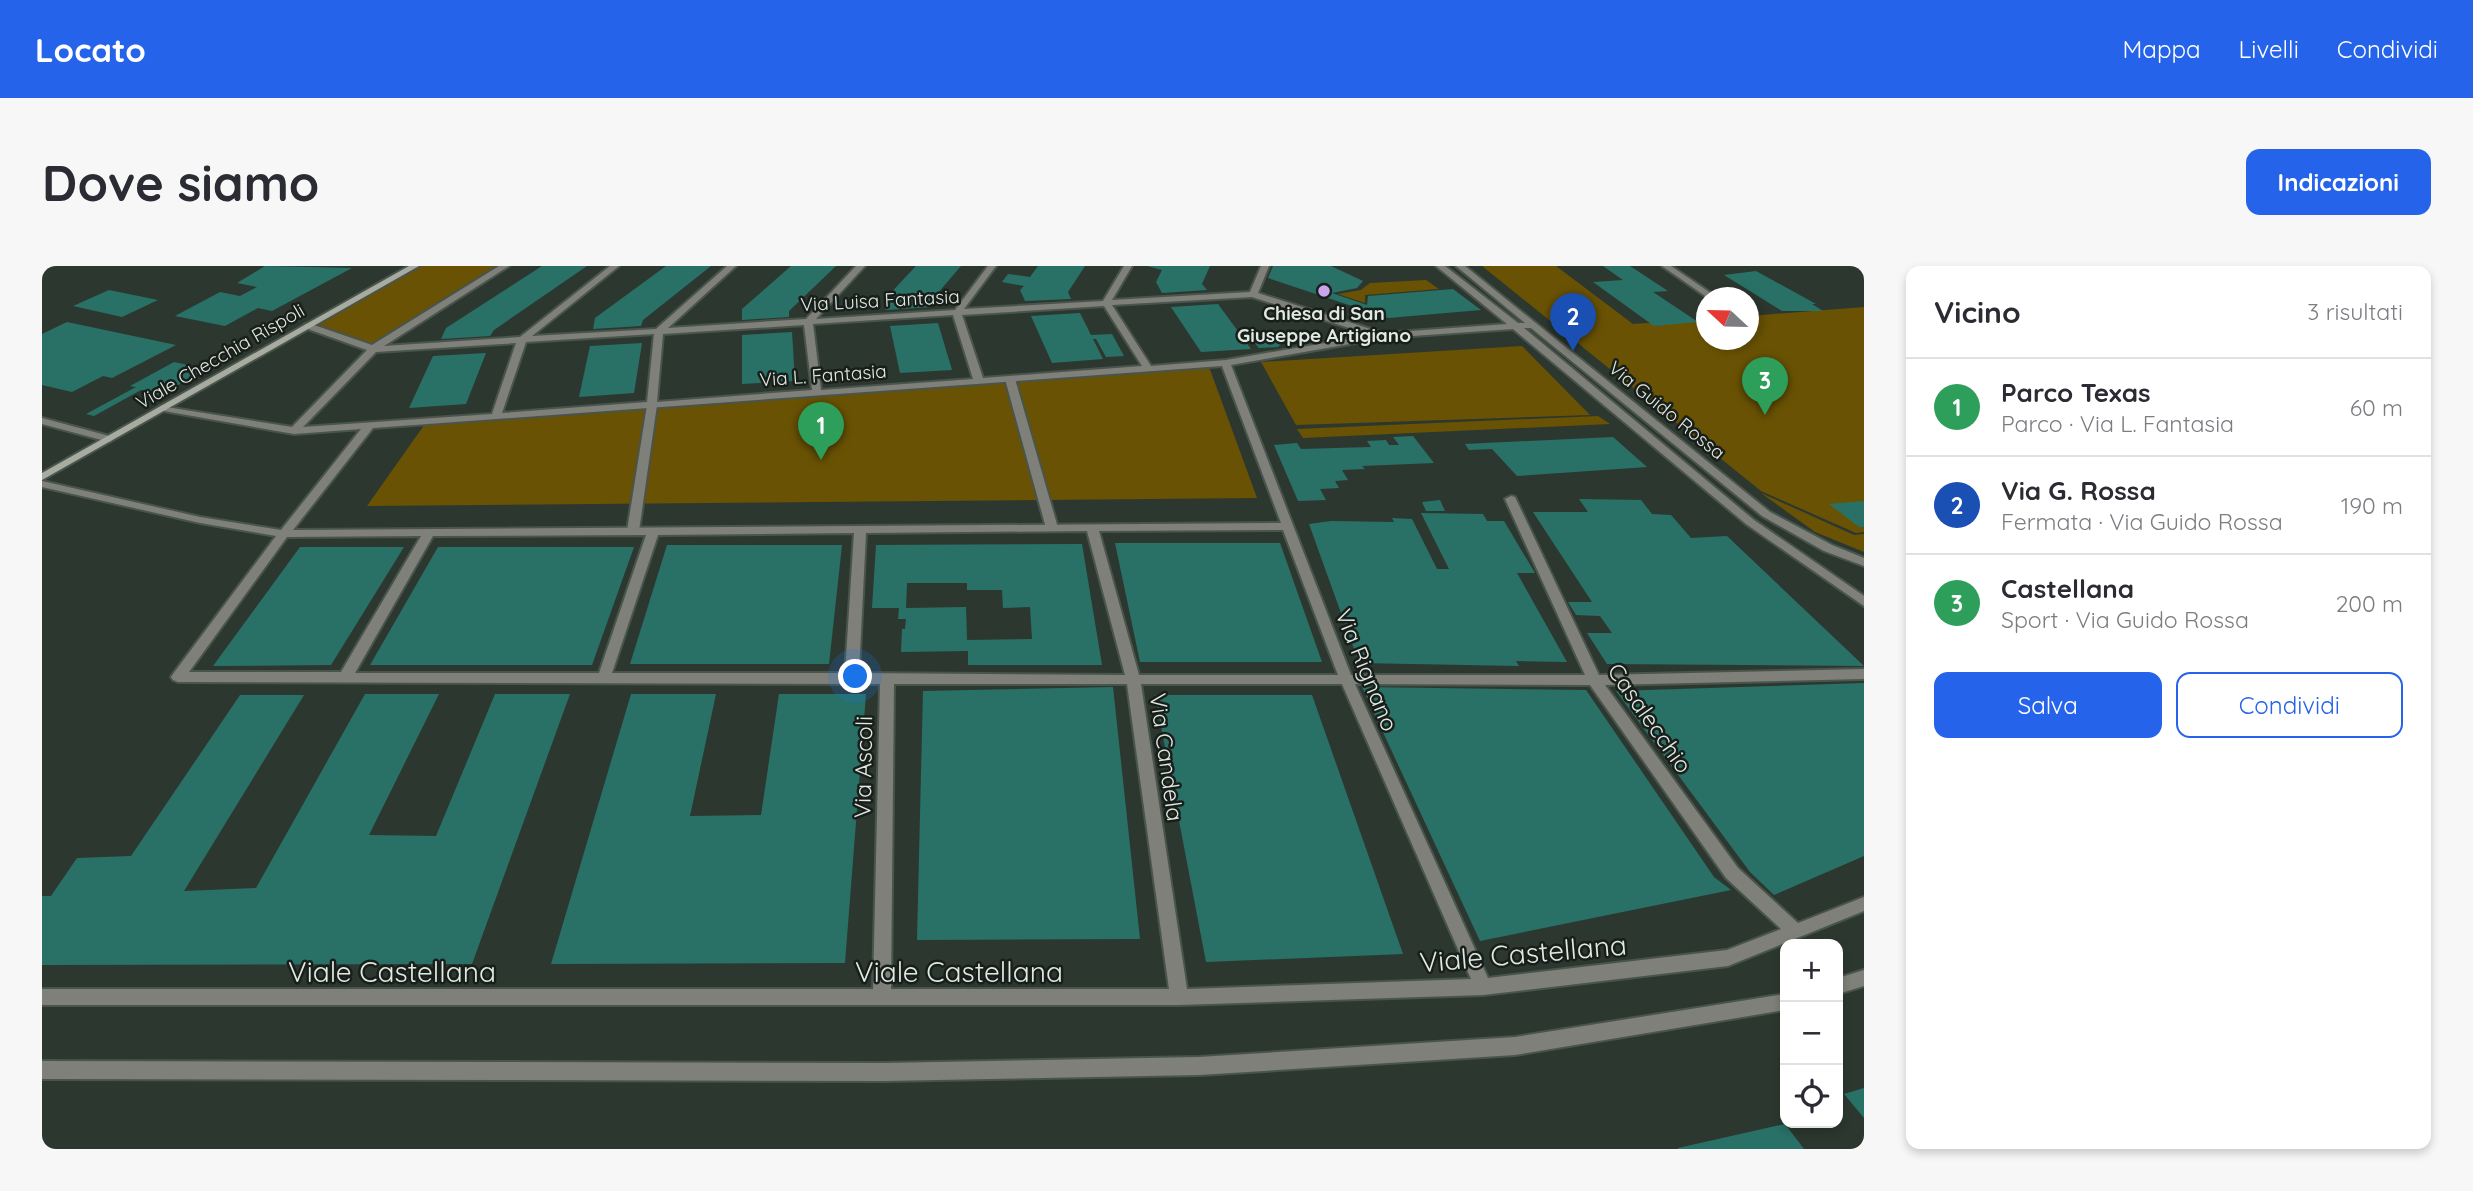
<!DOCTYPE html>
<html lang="it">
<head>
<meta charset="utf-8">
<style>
  body { margin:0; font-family:Quicksand,sans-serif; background:#f7f7f7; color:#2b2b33 }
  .controls { position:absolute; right:21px; bottom:21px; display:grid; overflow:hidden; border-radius:14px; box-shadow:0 4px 10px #0003 }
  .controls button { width:63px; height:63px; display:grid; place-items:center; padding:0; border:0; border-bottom:2px solid #e1e1e2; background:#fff; color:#2b2b33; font:35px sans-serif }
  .compass { position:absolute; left:1654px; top:21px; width:63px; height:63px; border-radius:50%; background:#fff; box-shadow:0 4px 10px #0003; rotate:292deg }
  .you { position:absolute; left:814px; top:411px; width:24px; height:24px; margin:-18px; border:5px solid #fff; border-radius:50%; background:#1a73e8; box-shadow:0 0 0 10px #1a73e833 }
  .badge { display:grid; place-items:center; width:46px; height:46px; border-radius:50%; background:#2563eb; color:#fff; font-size:23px; font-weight:700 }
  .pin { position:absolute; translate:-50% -58px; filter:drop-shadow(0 2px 4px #0008) }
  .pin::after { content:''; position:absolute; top:37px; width:24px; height:21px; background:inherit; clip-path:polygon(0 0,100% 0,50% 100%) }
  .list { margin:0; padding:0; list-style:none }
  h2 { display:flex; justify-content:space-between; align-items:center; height:91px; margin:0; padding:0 28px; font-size:30px }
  h2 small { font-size:23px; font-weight:400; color:#7c7c81 }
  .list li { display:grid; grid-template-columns:46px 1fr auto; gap:21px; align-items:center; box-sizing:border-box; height:98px; padding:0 28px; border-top:2px solid #e1e1e2 }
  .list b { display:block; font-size:26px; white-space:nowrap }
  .list p { margin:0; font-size:23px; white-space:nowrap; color:#7c7c81 }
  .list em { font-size:23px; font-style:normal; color:#7c7c81 }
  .actions { display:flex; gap:14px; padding:21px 28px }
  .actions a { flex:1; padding:16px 0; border:2px solid #2563eb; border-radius:14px; text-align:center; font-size:24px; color:#2563eb }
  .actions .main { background:#2563eb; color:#fff }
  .icon { flex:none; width:38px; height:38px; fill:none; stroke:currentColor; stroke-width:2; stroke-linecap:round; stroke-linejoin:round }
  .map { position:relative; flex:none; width:1822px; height:883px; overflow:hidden; border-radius:14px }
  header { display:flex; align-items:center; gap:42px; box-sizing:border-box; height:98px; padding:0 35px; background:#2563eb; color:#fff }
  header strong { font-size:33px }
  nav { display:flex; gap:38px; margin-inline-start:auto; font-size:24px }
  .intro { display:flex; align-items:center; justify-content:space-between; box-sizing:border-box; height:168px; padding:0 42px }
  h1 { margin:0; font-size:49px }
  .button { padding:18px 32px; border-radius:14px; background:#2563eb; color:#fff; font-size:24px; font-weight:700 }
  main { display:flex; gap:42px; padding:0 42px }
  aside { flex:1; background:#fff; border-radius:14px; box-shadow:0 4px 10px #0003 }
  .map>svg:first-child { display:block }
  .green { fill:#695204 }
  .building { fill:#297167; fill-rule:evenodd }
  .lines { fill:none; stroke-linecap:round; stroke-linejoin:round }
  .pedestrian-casing { stroke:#49544c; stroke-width:4 }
  .minor-casing { stroke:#49544c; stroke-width:4 }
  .secondary-casing { stroke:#49544c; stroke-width:4 }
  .pedestrian { fill:#7e8079; fill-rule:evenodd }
  .minor { fill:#7e8079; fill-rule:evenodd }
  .secondary { fill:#a7aba0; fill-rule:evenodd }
  .poi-dot { fill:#c9a5ee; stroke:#181e19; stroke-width:2.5 }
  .labels { text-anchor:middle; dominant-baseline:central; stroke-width:5; stroke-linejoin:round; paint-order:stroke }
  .far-street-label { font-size:19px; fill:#e1e9e3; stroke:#181e19 }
  .far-poi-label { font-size:19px; font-weight:bold; fill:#e1e9e3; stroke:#181e19 }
  .street-label { font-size:23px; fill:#e1e9e3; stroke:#181e19 }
  .near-street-label { font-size:28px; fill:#e1e9e3; stroke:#181e19 }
</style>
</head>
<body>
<header>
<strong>Locato</strong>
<nav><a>Mappa</a><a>Livelli</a><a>Condividi</a></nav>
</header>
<div class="intro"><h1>Dove siamo</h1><a class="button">Indicazioni</a></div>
<main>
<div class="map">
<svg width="1822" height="883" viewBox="0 0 1822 883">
  <rect width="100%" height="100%" fill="#2c382f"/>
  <!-- green -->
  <g class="green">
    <polygon points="378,0 454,0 330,78 275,58"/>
    <polygon points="1440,0 1514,0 1591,58 1664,53 1664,74 1706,74 1707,50 1822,41 1822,266 1814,267 1719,225"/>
    <polygon points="1384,14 1397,23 1323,29 1323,37 1296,28 1319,24 1328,17"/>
    <polygon points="1480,80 1548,149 1254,159 1219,96"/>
    <polygon points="1166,98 1215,232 325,240 385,155"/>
    <polygon points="1556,150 1568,158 1261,172 1255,163"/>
    <polygon points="1719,227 1812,269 1822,268 1822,286 1773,266"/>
  </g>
  <!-- building -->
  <g class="building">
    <polygon points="223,0 310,2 230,45 216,42 183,60 133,50 178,26 198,30 215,21 195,17"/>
    <polygon points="500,0 545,0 452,64 448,70 399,73 404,62"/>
    <polygon points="624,0 669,0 601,54 599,60 551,63 553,52"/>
    <polygon points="749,0 794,0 747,45 747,51 700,54 700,43"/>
    <polygon points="874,0 919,0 889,35 889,41 844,44 842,34"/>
    <polygon points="996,0 1043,0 1026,26 1029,33 983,35 978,24 982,20 960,16 966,8 988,11"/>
    <polygon points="1105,0 1168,0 1160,18 1165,24 1120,27 1114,16 1120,4"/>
    <polygon points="1231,0 1289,0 1321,15 1315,22 1290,27 1325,39 1326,30 1411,23 1439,44 1346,52 1226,12"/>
    <polygon points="1561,0 1588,0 1626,25 1611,26 1656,56 1612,60 1551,16 1581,14"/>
    <polygon points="1714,5 1774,38 1770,38 1781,45 1740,45 1682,9"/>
    <polygon points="67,24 116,34 80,51 31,40"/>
    <polygon points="1176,38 1209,83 1159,86 1129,41"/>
    <polygon points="1038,47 1049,69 1070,68 1082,90 1064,91 1054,73 1051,73 1061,93 1010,97 989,50"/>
    <polygon points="25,56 134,79 70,112 61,110 30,126 0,119 0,68"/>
    <polygon points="896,57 910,104 858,107 848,60"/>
    <polygon points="750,66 753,115 700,118 700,69"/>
    <polygon points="1236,74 1239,78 1236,81 1217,82 1212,76"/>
    <polygon points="600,77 592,127 537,131 548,80"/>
    <polygon points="444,87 424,138 367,142 391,90"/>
    <polygon points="132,96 165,103 118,129 99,124 52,150 44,148 94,121 88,120"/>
    <polygon points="1371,170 1392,197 1320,200 1323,203 1300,204 1306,214 1293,215 1297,222 1278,223 1284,234 1256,235 1232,179 1255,177 1259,183 1329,181 1325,175 1344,174 1347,179 1357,179 1351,171"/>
    <polygon points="1571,171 1605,201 1475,210 1450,183 1427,184 1423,178"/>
    <polygon points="1537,233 1599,234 1610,248 1629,249 1649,272 1685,270 1822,400 1565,398 1545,367 1570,367 1558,350 1534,349 1526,336 1550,336 1491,246 1546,246"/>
    <polygon points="1398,234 1403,245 1384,245 1380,236"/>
    <polygon points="1822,235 1822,261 1817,261 1787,238"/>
    <polygon points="1379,247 1441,248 1445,255 1462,255 1493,307 1475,307 1525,396 1474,395 1477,400 1317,397 1267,258 1289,255 1352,256 1350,252 1370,253 1395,303 1407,303"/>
    <polygon points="1073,277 1238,277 1280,396 1098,396"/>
    <path d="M1040 278 1060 399H926V385L859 386 860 363H863L864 353H856L857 342H830L834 279ZM865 317H925V324H960L961 342 988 341 990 373 925 374 924 341 864 342Z"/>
    <polygon points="625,279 800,279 787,398 588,398"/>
    <polygon points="258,281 362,281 289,399 171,400"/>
    <polygon points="396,281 592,281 550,399 328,399"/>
    <polygon points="1822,417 1822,590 1732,629 1708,606 1574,425"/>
    <polygon points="1071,421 1098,673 875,674 881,425"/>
    <polygon points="1320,421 1544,424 1672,611 1689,624 1438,675"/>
    <polygon points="323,428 397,428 327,569 394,570 453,428 528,428 430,698 0,699 0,630 9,630 35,592 89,590 198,429 262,429 142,625 214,622"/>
    <polygon points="589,428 674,428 648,550 719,549 737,428 824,428 803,697 509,698"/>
    <polygon points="1113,429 1270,429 1361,688 1164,696"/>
    <polygon points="1822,822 1822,852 1802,828"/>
    <polygon points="1743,858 1762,883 1636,883 1636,882"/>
  </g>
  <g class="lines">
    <!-- pedestrian casing -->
    <g class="pedestrian-casing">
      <g id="pedestrian">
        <polygon points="968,110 973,113 1016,262 1014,264 1006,264 1004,262 963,113"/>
        <polygon points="610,136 615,139 597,265 591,268 585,265 605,139"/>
      </g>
    </g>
    <!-- minor casing -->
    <g class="minor-casing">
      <g id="minor">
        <path d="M457 0H467L342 80 478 71 568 0H577L490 70 614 63 685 0H694L626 62 764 53 814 0H823L774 53 913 44 946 0H954L922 43 1061 35 1082 0H1090L1070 34 1208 26 1219 0H1227L1216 27 1341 67 1465 58 1394 0H1403L1476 57H1483L1414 0H1423L1728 246 1790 279 1822 292V300L1782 285 1720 250 1489 62H1482L1712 254 1822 330V340L1704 258 1471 63 1342 72 1189 99 1309 409H1543L1463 233 1469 230 1473 231 1557 409 1822 403V413L1563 419 1696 602 1756 657 1822 631V645L1686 700 1441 729 1137 739H0V723H831L838 418 136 416 131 414 129 411 131 408 234 270 158 257 0 221V215L158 251 239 264 319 163 252 168 122 145 118 144V140L250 161 325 84 263 62V58H269L330 79ZM1210 31 1329 69 1184 94 1109 100 1070 39ZM1062 40 1100 100 941 112 920 49ZM911 49 931 113 779 124 771 58ZM762 59 770 124 615 136 621 68ZM612 68 605 136 460 147 484 76ZM474 77 450 148 261 161 334 86ZM1180 100 1239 257 251 264 331 162ZM1241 264 1296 409H1097L1057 265ZM1045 265 1083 409 817 407 824 267ZM812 267 803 407H570L616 269ZM604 269 557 407H313L391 270ZM379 270 299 406H147L245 271ZM852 418H1085L1127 723H849ZM1099 418H1300L1429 713 1145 723ZM1313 418 1548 419 1684 612 1739 663 1685 684 1446 712Z"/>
        <polygon points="1620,0 1629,0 1676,32 1666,32"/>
        <polygon points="0,152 71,171 72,173 67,176 0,158"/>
        <polygon points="1822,704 1822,720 1796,728 1796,712"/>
        <polygon points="1743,728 1743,744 1473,789 1157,809 842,815 0,813 0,795 842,797 1157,791 1473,771"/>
      </g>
    </g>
    <!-- secondary casing -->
    <g class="secondary-casing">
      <polygon id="secondary" points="367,0 377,0 0,214 0,207"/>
    </g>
    <!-- pedestrian -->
    <use href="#pedestrian" class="pedestrian"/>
    <!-- minor -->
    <use href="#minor" class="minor"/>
    <!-- secondary -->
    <use href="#secondary" class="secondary"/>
  </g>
  <!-- markers -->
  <circle class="poi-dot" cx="1282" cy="25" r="7"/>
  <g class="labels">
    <!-- far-street labels -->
    <g class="far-street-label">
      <text transform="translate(838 34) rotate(-3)">Via Luisa Fantasia</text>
      <text transform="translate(178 90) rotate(-30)">Viale Checchia Rispoli</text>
      <text transform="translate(781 109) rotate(-4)">Via L. Fantasia</text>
      <text transform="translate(1625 144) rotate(39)">Via Guido Rossa</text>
    </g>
    <!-- far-poi labels -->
    <g class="far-poi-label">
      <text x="1282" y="47">Chiesa di San<tspan x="1282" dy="22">Giuseppe Artigiano</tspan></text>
    </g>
    <!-- street labels -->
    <g class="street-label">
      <text transform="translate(1325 404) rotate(68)">Via Rignano</text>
      <text transform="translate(1608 452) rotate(55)">Casalecchio</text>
      <text transform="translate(1125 491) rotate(82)">Via Candela</text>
      <text transform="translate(821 501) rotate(-89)">Via Ascoli</text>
    </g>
    <!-- near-street labels -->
    <g class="near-street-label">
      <text transform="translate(1481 687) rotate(-5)">Viale Castellana</text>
      <text x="350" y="705">Viale Castellana</text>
      <text x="917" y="705">Viale Castellana</text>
    </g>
  </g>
</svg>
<div class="controls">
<button>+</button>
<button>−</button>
<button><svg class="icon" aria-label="locate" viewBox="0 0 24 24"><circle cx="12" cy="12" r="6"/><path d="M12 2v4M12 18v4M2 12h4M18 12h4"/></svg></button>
</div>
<svg class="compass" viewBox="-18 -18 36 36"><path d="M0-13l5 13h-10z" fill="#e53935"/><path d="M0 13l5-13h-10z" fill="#7c7c81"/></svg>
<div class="you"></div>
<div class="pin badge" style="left:779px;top:194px;background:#2e9e5b">1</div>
<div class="pin badge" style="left:1531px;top:85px;background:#1a4fb4">2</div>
<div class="pin badge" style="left:1723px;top:149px;background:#2e9e5b">3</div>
</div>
<aside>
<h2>Vicino<small>3 risultati</small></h2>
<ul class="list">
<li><span class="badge" style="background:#2e9e5b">1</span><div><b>Parco Texas</b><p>Parco · Via L. Fantasia</p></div><em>60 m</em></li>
<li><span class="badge" style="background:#1a4fb4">2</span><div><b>Via G. Rossa</b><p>Fermata · Via Guido Rossa</p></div><em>190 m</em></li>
<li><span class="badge" style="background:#2e9e5b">3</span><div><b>Castellana</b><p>Sport · Via Guido Rossa</p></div><em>200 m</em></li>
</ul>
<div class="actions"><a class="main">Salva</a><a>Condividi</a></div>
</aside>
</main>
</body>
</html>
